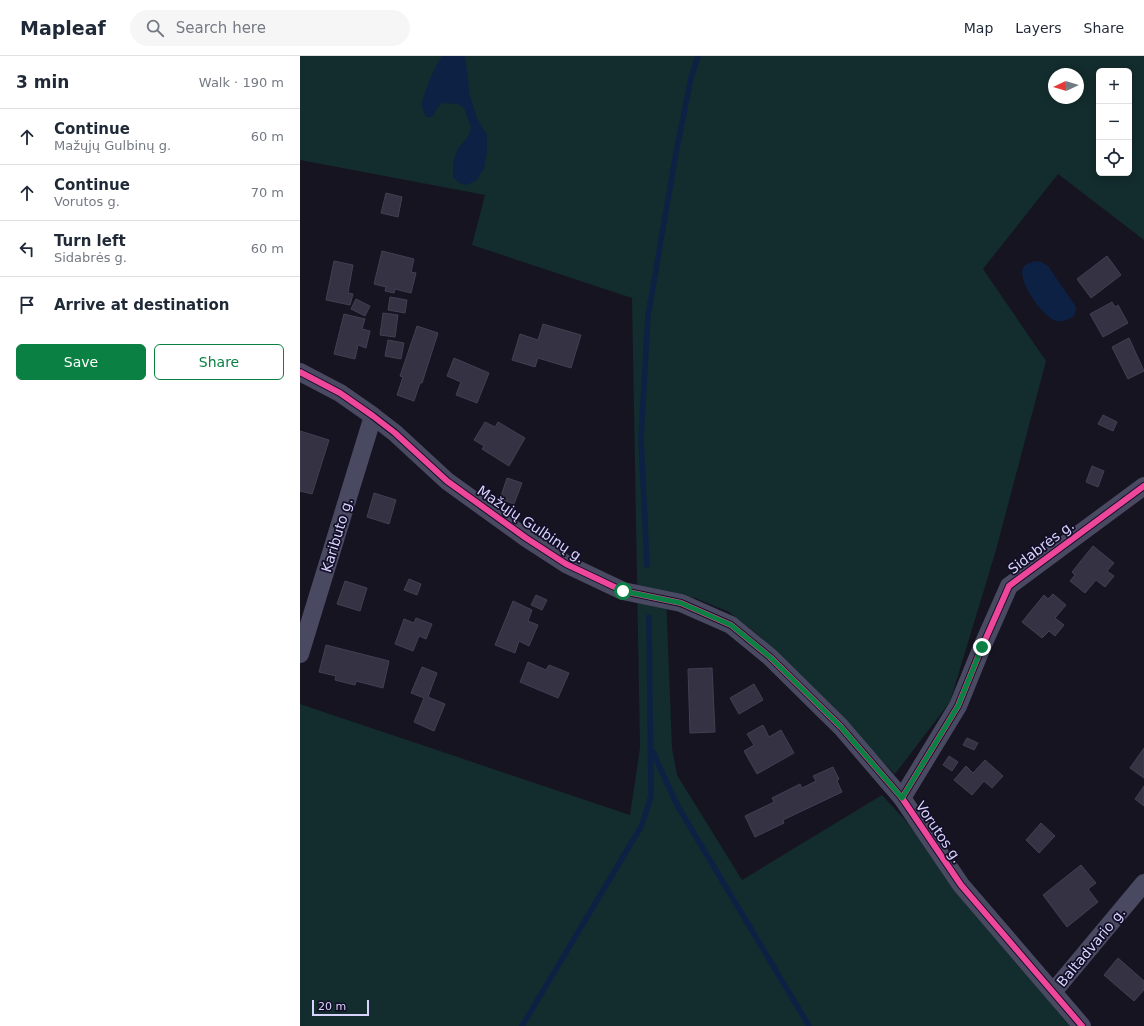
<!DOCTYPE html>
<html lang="en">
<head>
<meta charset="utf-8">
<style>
  body { margin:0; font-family:"DejaVu Sans",sans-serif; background:#f6f6f7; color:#1f2937 }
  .controls { position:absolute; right:12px; top:12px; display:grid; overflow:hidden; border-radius:6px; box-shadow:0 2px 10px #0003 }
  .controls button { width:36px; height:36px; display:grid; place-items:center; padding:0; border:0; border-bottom:1px solid #e0e1e3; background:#fff; color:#1f2937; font:20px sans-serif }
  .compass { position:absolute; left:748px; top:12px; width:36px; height:36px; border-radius:50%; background:#fff; box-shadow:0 2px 10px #0003; rotate:266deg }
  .scale { position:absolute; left:12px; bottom:10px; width:57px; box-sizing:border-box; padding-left:4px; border:2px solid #d9d4ff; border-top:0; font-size:11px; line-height:14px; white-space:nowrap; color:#d9d4ff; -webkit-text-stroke:3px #130f26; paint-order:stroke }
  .stop { position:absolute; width:12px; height:12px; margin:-9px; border:3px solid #0b8043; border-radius:50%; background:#fff }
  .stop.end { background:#0b8043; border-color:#fff; box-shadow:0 1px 4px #0008 }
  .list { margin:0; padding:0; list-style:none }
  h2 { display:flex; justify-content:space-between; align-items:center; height:52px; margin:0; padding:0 16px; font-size:17px }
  h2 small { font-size:13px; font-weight:400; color:#747a83 }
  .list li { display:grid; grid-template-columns:26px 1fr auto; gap:12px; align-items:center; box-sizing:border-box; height:56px; padding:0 16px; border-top:1px solid #e0e1e3 }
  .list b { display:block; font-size:15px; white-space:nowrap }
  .list p { margin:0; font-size:13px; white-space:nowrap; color:#747a83 }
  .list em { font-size:13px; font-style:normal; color:#747a83 }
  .actions { display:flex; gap:8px; padding:12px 16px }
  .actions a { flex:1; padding:9px 0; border:1px solid #0b8043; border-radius:6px; text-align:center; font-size:14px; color:#0b8043 }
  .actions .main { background:#0b8043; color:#fff }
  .icon { flex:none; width:22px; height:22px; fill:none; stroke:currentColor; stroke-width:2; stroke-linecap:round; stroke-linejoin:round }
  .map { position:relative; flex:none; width:844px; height:970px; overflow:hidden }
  header { display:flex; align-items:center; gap:24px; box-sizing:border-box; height:56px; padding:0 20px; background:#fff; border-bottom:1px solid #e0e1e3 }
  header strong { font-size:19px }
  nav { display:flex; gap:22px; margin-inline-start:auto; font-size:14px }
  .search { width:280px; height:36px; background:#f6f6f7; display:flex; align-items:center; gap:10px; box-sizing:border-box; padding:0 14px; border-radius:22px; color:#747a83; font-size:15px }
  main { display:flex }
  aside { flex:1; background:#fff }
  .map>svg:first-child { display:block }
  .green { fill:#132c2d; fill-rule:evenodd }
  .water { fill:#0d2144 }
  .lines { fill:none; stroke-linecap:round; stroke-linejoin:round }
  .stream { stroke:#0d2144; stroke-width:5.5 }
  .building { fill:#343243; stroke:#433f54 }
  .minor { stroke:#4a4962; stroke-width:18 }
  .cycleway-casing { stroke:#130f26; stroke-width:8 }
  .cycleway { stroke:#ed469a; stroke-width:6 }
  .route { stroke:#0b8043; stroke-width:5 }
  .labels { text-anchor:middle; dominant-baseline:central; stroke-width:3.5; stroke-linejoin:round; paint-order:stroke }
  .street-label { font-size:14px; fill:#d9d4ff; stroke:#130f26 }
</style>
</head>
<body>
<header>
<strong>Mapleaf</strong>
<div class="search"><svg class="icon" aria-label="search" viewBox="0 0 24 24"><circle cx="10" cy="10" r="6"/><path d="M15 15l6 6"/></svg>Search here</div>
<nav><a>Map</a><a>Layers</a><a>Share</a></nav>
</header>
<main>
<aside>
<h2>3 min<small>Walk · 190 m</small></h2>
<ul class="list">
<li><svg class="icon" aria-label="ahead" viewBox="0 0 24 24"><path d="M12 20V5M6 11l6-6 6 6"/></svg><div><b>Continue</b><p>Mažųjų Gulbinų g.</p></div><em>60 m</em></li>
<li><svg class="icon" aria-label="ahead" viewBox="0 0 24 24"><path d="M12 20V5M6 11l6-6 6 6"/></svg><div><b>Continue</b><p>Vorutos g.</p></div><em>70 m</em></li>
<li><svg class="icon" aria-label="left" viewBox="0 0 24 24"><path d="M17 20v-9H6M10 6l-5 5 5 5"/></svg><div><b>Turn left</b><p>Sidabrės g.</p></div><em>60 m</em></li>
<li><svg class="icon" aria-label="arrive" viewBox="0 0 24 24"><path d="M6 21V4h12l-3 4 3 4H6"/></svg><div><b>Arrive at destination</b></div></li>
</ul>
<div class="actions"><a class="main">Save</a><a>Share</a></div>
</aside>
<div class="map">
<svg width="844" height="970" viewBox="0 0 844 970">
  <rect width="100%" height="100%" fill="#161421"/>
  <!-- green -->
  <path class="green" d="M0 0H844V184L758 118 683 213 746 305 696 494 650 646 595 718 456 577 429 556 395 542 366 538 372 692 377 719 442 824 582 739 605 764 772 970H0V648L330 759 340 692 332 242 172 189 185 139 0 104ZM799 15H829V117H799ZM754 18H778V42H754Z"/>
  <!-- water -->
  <g class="water">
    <path d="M142 0H164L165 1 168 21 169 37 177 62 187 79V95L184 112 177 124 167 129 159 127 153 121V107L157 94 169 79 171 71 164 52 158 48 143 47 139 50 132 61H127C125 58 122 53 122 50 122 39 136 8 142 0Z"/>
    <path d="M734 205 741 206 748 210 776 251C776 257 774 261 769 263 764 265 761 266 756 265 743 261 717 225 723 212 725 208 730 207 734 205Z"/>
  </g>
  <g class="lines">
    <!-- stream -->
    <g class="stream">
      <polyline points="347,509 341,382 348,260 376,97 391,22 398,0"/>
      <polyline points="353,696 377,749 509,970"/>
      <polyline points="222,970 342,769 351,740 349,561"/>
    </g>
  </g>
  <!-- building -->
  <g class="building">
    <polygon points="86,137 102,141 98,161 81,157"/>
    <polygon points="82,195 114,203 111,216 116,217 111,237 95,233 94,237 85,235 86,231 74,228"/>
    <polygon points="807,200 821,219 791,242 777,223"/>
    <polygon points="34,205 53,209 48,237 53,238 50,249 26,244"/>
    <polygon points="90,241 107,244 105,257 88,254"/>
    <polygon points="56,243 70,250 65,260 51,253"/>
    <polygon points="812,246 815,251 818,249 828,267 803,281 790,258"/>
    <polygon points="83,257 98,259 95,281 80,279"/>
    <polygon points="44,258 65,263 62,273 70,275 66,292 58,289 55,303 34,298"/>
    <polygon points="243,268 281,279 271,312 238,302 235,311 212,304 220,278 238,284"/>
    <polygon points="117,270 138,277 122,327 120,327 114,345 97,339 103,321 100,320"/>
    <polygon points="829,282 844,315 828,323 812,291"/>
    <polygon points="88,284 104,287 101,303 85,300"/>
    <polygon points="154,302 189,317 177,347 156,339 161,326 147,320"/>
    <polygon points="803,359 817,366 813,375 798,368"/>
    <polygon points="185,366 195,371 198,366 225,382 209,410 182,393 184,390 174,384"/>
    <polygon points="0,375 29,384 12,438 0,435"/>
    <polygon points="792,410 804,415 798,431 786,426"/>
    <polygon points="207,422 222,427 214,448 200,443"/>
    <polygon points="74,437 96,444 89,468 67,461"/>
    <polygon points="793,490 814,507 807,515 814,520 805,531 796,524 785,537 770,525 775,519 772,516"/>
    <polygon points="109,523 121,528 117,539 104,534"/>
    <polygon points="45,525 67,532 60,555 37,548"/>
    <polygon points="753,538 766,549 755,562 764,569 755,580 749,575 742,582 722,566 744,539 748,543"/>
    <polygon points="236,539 247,544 242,554 231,549"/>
    <polygon points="213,545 232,554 228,565 238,569 229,590 219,585 215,597 195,589"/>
    <polygon points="116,562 132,568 126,583 119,580 113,595 95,588 104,563 114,567"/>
    <polygon points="26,589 89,605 83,632 56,625 55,629 35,624 36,620 19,616"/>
    <polygon points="228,606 246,614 249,609 269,617 258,642 220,626"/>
    <polygon points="122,611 137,617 128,641 145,648 134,675 114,666 124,642 111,637"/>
    <polygon points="412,612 415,676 390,677 388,613"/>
    <polygon points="454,628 463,644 439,658 430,642"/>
    <polygon points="463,669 469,681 481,674 494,697 457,718 444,695 454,689 447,678"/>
    <polygon points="667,682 678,687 674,694 663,689"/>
    <polygon points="844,692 844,722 830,712"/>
    <polygon points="649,700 658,706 652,715 643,709"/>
    <polygon points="685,704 703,720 692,732 684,725 672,739 654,724 666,710 673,717"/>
    <polygon points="533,711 539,723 537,725 542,736 483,764 484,767 455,781 445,760 474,746 472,742 500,728 502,732 516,725 513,720"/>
    <polygon points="844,730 844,750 835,743"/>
    <polygon points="741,767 755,780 739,797 726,784"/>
    <polygon points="781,809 796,827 788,833 798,846 767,871 743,839"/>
    <polygon points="818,902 844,925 844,934 834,945 804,919"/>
  </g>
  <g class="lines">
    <!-- minor -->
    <g class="minor">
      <polyline points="0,316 40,337 73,360 95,377 147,425 226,482 266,508 323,535 381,547 431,569 470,601 541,671 602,742 661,829 782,970"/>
      <polyline points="0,598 73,360"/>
      <polyline points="602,742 658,650 682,591 709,530 844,430"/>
      <polyline points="753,936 844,827"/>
    </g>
    <!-- cycleway casing -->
    <g class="cycleway-casing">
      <g id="cycleway">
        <polyline points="0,316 40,337 73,360 95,377 147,425 226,482 266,508 323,535 381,547 431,569 470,601 541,671 602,742 661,829 782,970"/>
        <polyline points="602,742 658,650 682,591 709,530 844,430"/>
      </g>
    </g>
    <!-- cycleway -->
    <use href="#cycleway" class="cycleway"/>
  </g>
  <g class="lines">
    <!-- route -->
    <polyline class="route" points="323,535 381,547 431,569 470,601 541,671 602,742 658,650 682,591"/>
  </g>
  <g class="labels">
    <!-- street labels -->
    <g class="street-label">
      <text transform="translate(231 468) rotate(34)">Mažųjų Gulbinų g.</text>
      <text transform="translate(37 479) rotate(-73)">Kaributo g.</text>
      <text transform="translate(741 491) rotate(-37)">Sidabrės g.</text>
      <text transform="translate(639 776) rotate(56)">Vorutos g.</text>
      <text transform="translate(791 891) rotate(-50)">Baltadvario g.</text>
    </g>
  </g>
</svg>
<div class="controls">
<button>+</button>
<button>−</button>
<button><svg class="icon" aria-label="locate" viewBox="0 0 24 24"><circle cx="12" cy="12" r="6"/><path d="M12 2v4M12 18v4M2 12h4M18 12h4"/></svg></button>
</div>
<svg class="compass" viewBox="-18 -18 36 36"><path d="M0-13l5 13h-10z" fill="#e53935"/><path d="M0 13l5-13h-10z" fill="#747a83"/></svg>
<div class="scale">20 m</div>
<div class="stop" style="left:323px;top:535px"></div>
<div class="stop end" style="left:682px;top:591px"></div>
</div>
</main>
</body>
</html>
